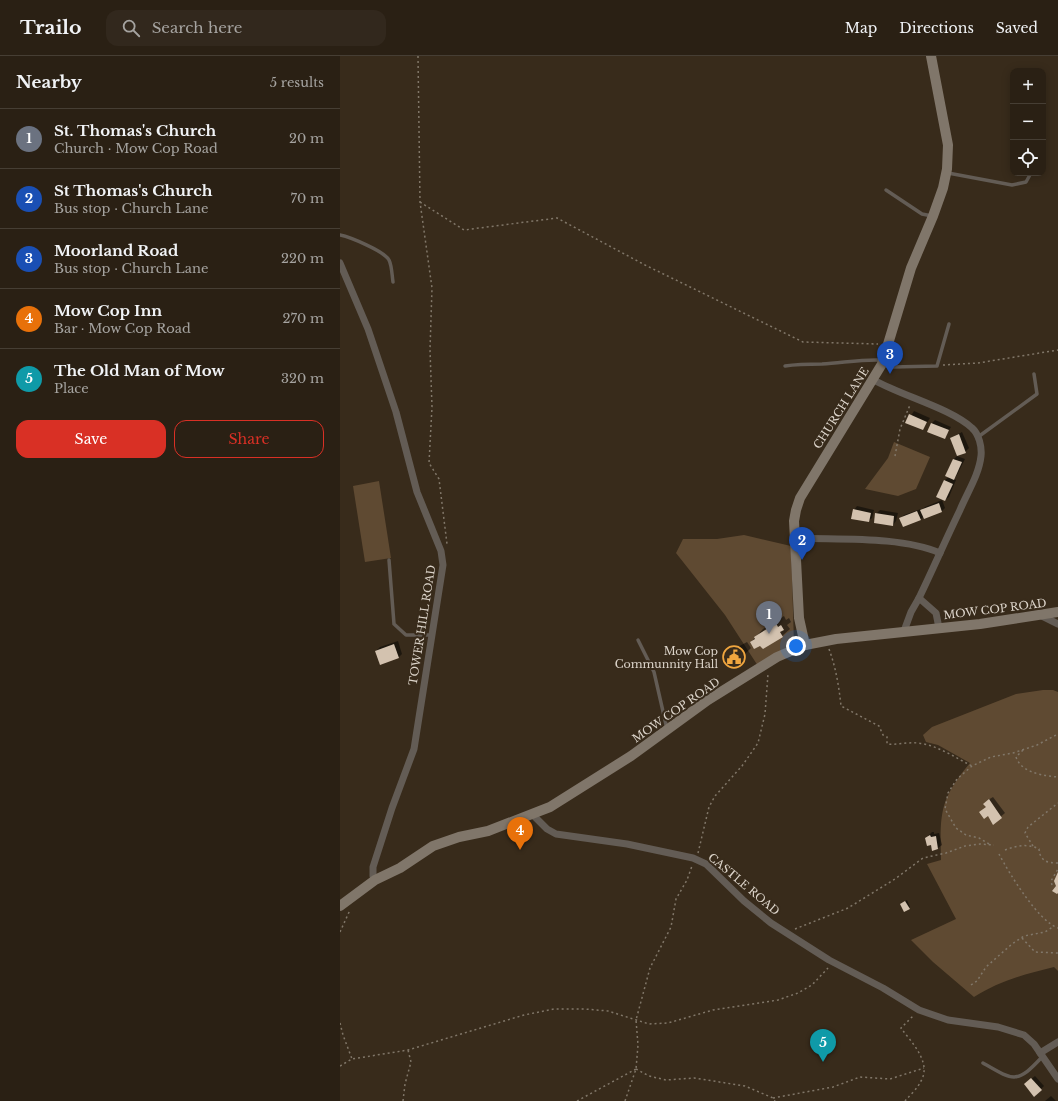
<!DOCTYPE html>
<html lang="en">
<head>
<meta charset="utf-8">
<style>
  body { margin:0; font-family:"Libre Baskerville",serif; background:#32281d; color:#f1f3f6 }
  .controls { position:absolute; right:12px; top:12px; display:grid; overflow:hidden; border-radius:8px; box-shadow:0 2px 10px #0003 }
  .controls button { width:36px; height:36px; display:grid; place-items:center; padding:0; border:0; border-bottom:1px solid #463e34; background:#2a2014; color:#f1f3f6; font:20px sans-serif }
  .you { position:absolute; left:456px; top:590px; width:14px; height:14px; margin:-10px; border:3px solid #fff; border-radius:50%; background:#1a73e8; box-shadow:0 0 0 6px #1a73e833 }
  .badge { display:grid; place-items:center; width:26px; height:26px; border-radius:50%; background:#d93025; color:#fff; font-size:13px; font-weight:700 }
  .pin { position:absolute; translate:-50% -33px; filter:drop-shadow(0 1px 2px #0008) }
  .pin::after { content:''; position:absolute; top:21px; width:14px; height:12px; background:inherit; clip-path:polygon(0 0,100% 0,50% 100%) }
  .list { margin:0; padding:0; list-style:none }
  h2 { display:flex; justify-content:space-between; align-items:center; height:52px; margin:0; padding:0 16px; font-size:17px }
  h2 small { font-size:13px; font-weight:400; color:#a5a3a0 }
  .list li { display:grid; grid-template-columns:26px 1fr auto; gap:12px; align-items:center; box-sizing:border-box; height:60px; padding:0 16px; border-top:1px solid #463e34 }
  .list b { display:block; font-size:15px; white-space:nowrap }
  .list p { margin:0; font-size:13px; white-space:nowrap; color:#a5a3a0 }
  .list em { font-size:13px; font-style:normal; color:#a5a3a0 }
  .actions { display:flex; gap:8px; padding:12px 16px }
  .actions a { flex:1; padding:9px 0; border:1px solid #d93025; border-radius:12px; text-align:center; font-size:14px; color:#d93025 }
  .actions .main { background:#d93025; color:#fff }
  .icon { flex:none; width:22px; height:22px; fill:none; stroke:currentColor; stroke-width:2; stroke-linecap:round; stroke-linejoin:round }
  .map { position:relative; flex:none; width:718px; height:1045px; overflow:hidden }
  header { display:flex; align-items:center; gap:24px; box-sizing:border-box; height:56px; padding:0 20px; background:#2a2014; border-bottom:1px solid #463e34 }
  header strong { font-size:19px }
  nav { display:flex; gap:22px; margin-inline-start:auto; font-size:14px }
  .search { width:280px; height:36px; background:#32281d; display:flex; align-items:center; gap:10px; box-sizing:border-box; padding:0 14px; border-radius:12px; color:#a5a3a0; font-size:15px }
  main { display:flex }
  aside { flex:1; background:#2a2014 }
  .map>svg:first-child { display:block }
  .green { fill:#5f4a32 }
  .shadow { fill:#0007 }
  .building { fill:#d3c2af }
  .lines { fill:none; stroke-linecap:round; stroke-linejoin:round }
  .path { stroke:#817769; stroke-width:1.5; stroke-dasharray:2 3; stroke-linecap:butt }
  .lane { stroke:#635c55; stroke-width:3.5 }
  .street { stroke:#635c55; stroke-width:7 }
  .secondary { stroke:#80766a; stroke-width:10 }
  .labels { text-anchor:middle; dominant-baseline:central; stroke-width:4; stroke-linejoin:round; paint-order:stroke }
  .street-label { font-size:11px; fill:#dcd4ca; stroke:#382b1b }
  .poi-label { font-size:11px; fill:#dcd4ca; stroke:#382b1b; text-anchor:end }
</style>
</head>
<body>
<header>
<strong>Trailo</strong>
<div class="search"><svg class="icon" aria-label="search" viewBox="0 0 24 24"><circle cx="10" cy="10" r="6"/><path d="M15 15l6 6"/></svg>Search here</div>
<nav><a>Map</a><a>Directions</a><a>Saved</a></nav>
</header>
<main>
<aside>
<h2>Nearby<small>5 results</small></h2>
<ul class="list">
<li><span class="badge" style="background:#6b7280">1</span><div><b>St. Thomas's Church</b><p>Church · Mow Cop Road</p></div><em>20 m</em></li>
<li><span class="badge" style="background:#1a4fb4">2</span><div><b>St Thomas's Church</b><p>Bus stop · Church Lane</p></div><em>70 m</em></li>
<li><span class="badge" style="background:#1a4fb4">3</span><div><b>Moorland Road</b><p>Bus stop · Church Lane</p></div><em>220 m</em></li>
<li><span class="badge" style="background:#e8710a">4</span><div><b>Mow Cop Inn</b><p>Bar · Mow Cop Road</p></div><em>270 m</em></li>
<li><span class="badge" style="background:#0f9aa8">5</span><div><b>The Old Man of Mow</b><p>Place</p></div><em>320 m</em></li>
</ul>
<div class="actions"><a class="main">Save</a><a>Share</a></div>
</aside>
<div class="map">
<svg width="718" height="1045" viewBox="0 0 718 1045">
  <rect width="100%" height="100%" fill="#382b1b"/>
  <!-- green -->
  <g class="green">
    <polygon points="554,386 590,401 576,433 558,440 525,433 548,402"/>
    <polygon points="39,425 51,502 25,506 13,430"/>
    <polygon points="404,479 451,490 454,588 418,610 385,559 336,497 343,483 377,483"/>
    <path d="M703 634H713L718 636V915L714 911C685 918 659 925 634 941L593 906 571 884 616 863 587 808 601 804C600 758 599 744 630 707L598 689 586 686 583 679 592 671 676 638Z"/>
  </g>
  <!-- shadow -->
  <g class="shadow">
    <polygon points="574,355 590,362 583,373 567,366"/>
    <polygon points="595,364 611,371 604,382 592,367"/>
    <polygon points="622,376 629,392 625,396 611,382"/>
    <polygon points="617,400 625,403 617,419 614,423 616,424 609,441 605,444 598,441 605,424 609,421 607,420 614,403"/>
    <polygon points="602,444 605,452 602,455 584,460 580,464 560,463 564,459 581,453 581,454 585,451"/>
    <polygon points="517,450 534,454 532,462 528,465 514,454"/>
    <polygon points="540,454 558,457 556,465 553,469 536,458"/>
    <polygon points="444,560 446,564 449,562 451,566 447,569 450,573 442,580 421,588 411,586 423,573"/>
    <polygon points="58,585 62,598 59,601 36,595 40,591"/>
    <polygon points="407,586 411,592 399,604 389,608 385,602 392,594"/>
    <polygon points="653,741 665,757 653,767 648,744"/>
    <polygon points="592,776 594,776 594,778 599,777 602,789 598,792 593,794 588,780"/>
    <polygon points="567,844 570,851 569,852 563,847"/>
    <polygon points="695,1020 704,1030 701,1033 689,1025"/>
    <polygon points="711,1040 716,1045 705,1045"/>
  </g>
  <!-- building -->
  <g class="building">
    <polygon points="569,358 587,366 583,374 565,367"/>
    <polygon points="591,367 609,374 605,383 587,376"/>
    <polygon points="619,378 626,397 617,400 610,382"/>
    <polygon points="613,403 622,406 614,424 605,420"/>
    <polygon points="604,424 613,428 605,445 596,441"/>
    <polygon points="599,447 602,456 584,463 580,454"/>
    <polygon points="513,453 531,457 529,466 511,463"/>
    <polygon points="577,455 581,464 563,471 559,462"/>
    <polygon points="535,457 554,460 553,470 534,467"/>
    <polygon points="436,567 438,571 441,569 444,574 440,576 443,581 423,593 420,590 414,593 410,586 415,583 414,581"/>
    <polygon points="54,588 59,602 40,609 35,595"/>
    <polygon points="400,592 404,600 398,603 399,605 388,610 384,602"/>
    <polygon points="649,743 662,762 653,769 648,760 644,763 639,756 646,751 643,748"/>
    <polygon points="590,779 591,781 596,780 598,793 592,795 591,789 587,790 585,782"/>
    <polygon points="718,816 718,837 717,838 712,835 716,830 714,825"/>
    <polygon points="565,845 570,853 564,856 560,848"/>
    <polygon points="691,1022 702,1034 694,1041 684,1028"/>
  </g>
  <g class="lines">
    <!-- path -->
    <g class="path">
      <polyline points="78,0 80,146 92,232 90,294 92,351 89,407 99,423 107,488"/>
      <polyline points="80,146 124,174 217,162 305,209 463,286 538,288"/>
      <polyline points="603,309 638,307 718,294"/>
      <polyline points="555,400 560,373 570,349"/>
      <path d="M489 593C496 612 499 631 501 650L539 670 543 679 547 681V688C557 689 567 686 578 687 597 689 616 702 632 710"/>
      <path d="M683 694 676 701C681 717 705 720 718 721"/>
      <polyline points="649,788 639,782 626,779 616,772 605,753 608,737 617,723 632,710 651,701 673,697 697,689 718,678"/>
      <polyline points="693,790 685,777 688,771 718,747"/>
      <path d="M665 794C676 790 687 787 699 793 700 805 707 807 718 807"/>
      <polyline points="358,797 369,751 375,740 402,710 418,687 425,658 428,618"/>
      <path d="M659 798C669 817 698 865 718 872"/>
      <polyline points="712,829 711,825 718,813"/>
      <polyline points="455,873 508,852 555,823 583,802 606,797 625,790 640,788 654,789"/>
      <polyline points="0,876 10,854"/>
      <polyline points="682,882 695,896 718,897"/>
      <polyline points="631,929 637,925 646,911 672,888 684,880 705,876 714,870"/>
      <polyline points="0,967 3,979 12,1003"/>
      <polyline points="0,1010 12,1003 68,994 184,959 214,953 245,953 268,955 309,968 328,967 373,954 438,944 458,937 472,929 488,912"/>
      <polyline points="296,1013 309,1020 326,1024 354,1022 405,1030 433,1042 435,1045"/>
      <polyline points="433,1042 493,1031 520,1021 550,1023 584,1012"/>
      <polyline points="63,1045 65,1028 71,1006 68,994"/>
      <polyline points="237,1045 296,1013"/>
      <polyline points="285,1045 296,1013 298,989 296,964 310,912 331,871 336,843 347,824 352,810"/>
      <path d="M565 1045C570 1039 578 1032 581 1025 592 1006 571 986 561 972L573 960"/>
    </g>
    <!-- lane -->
    <g class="lane">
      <polyline points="608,117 672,129 686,126 691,117"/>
      <polyline points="546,134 582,158 592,160"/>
      <path d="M0 179C10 181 44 195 49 204 52 210 52 220 53 226"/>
      <polyline points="543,309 552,311 597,310 609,268"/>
      <path d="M445 310C458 308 469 308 482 308 502 307 521 303 541 304"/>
      <polyline points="638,381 697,338 694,318"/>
      <polyline points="49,504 54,568 66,579 91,579"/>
      <polyline points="298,584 314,616 327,673"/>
      <path d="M643 1007C674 1025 677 1028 702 1001"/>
    </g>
    <!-- street -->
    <g class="street">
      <polyline points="0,207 28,273 56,356 77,436 101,495 103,509 74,693 52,752 33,811 33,820 35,824"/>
      <path d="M534 324C562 340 610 352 632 372 639 378 642 391 641 400 639 419 627 437 620 454 606 483 593 513 579 542L571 556 564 575"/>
      <path d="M456 482C499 484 561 480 600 497"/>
      <polyline points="579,542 596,557 599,572"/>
      <polyline points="702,560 718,568"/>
      <polyline points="192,758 207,773 216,778 287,788 353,802 366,808 404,845 431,867 489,904 543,932 579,954 608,964 658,971 684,979 694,988 718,1023"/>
      <polyline points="700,997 718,986"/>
    </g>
    <!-- secondary -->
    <g class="secondary">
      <polyline points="465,589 459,562 454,465 456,454 460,442 542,308 571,212 593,160 603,132 607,113 608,89 591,0"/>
      <polyline points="0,850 35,824 60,812 93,790 119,781 148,775 210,751 291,700 368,644 437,601 465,589 496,583 640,568 718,556"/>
    </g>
  </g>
  <!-- icons -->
  <defs>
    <g id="civic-ring" transform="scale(1.15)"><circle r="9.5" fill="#382b1b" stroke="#f0a63f" stroke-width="1.5"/><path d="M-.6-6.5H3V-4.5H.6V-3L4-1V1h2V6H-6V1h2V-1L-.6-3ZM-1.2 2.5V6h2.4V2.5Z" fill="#f0a63f"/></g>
  </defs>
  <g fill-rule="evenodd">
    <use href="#civic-ring" x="394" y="601"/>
  </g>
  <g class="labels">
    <!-- street labels -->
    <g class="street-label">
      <text transform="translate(501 352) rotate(-58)">CHURCH LANE</text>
      <text transform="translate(655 553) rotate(-7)">MOW COP ROAD</text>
      <text transform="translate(82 569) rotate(-81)">TOWER HILL ROAD</text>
      <text transform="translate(336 654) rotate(-35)">MOW COP ROAD</text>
      <text transform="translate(404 828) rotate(40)">CASTLE ROAD</text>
    </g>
    <!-- poi labels -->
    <g class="poi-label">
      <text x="378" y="595">Mow Cop<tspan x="378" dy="13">Communnity Hall</tspan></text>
    </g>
  </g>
</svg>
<div class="controls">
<button>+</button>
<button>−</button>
<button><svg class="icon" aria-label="locate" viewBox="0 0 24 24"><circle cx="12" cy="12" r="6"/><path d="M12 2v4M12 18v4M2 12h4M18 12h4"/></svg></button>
</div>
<div class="you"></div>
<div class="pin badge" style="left:429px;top:578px;background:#6b7280">1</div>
<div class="pin badge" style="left:462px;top:504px;background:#1a4fb4">2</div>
<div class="pin badge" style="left:550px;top:318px;background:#1a4fb4">3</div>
<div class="pin badge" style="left:180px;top:794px;background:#e8710a">4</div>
<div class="pin badge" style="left:483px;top:1006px;background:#0f9aa8">5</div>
</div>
</main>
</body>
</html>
